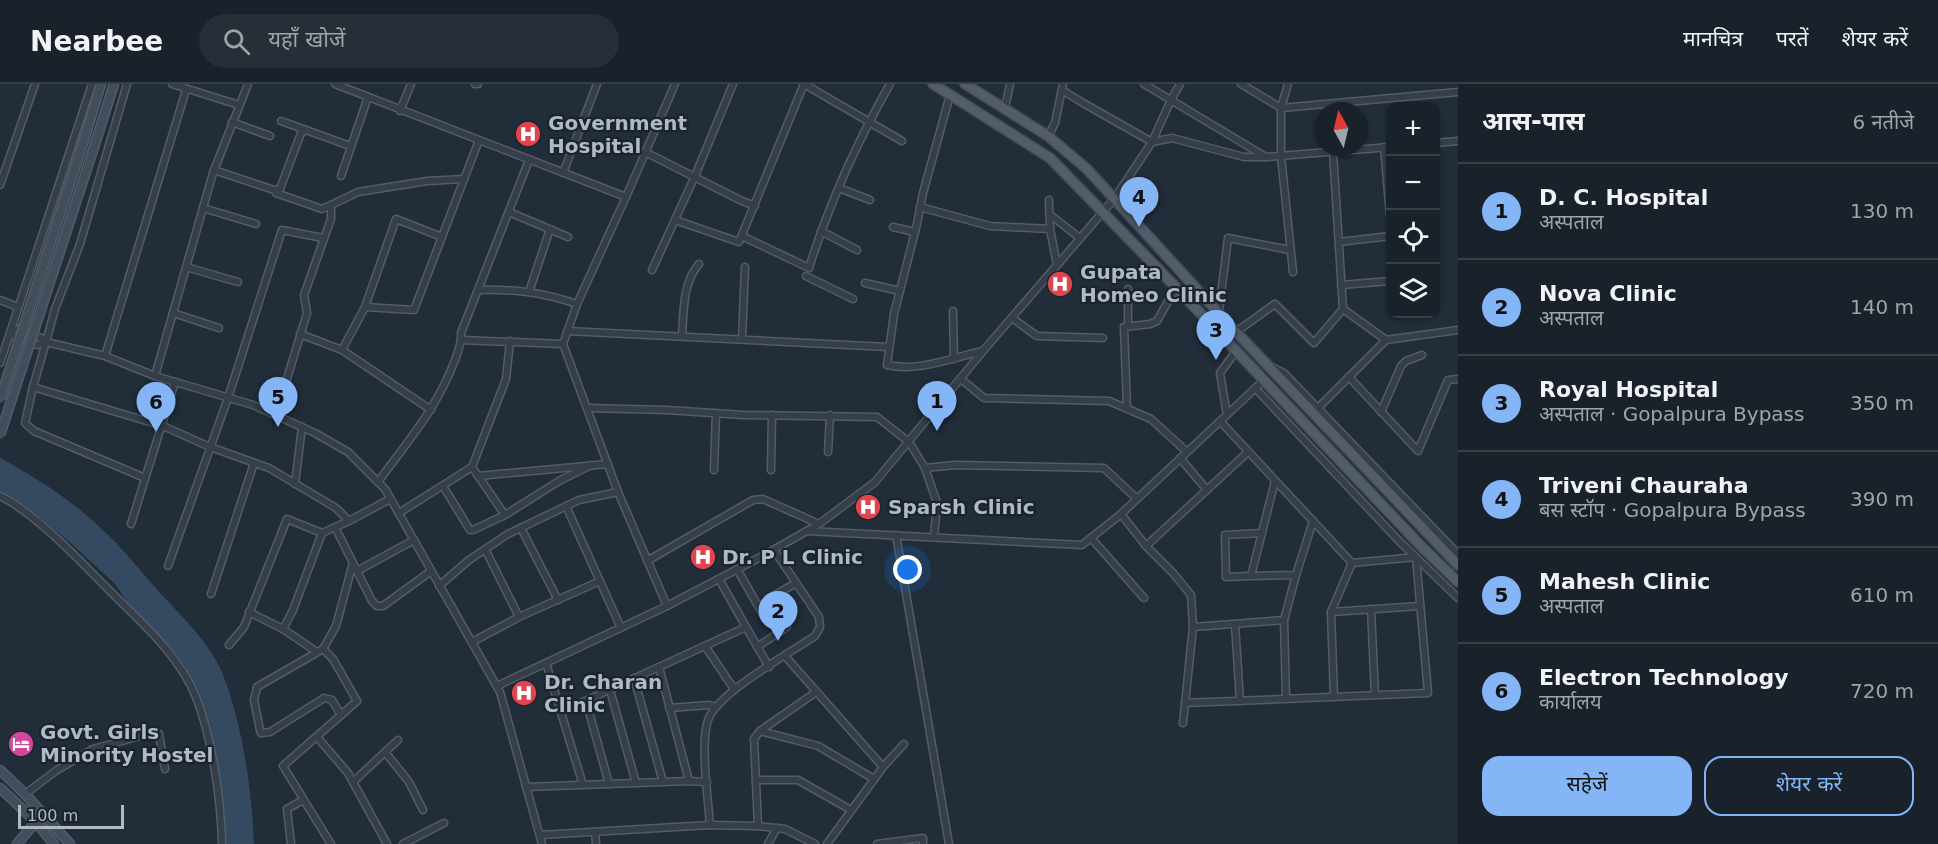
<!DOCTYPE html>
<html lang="hi">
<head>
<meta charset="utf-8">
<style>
  body { margin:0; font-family:"DejaVu Sans","Noto Sans Devanagari",sans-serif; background:#262f37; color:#f1f3f6 }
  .controls { position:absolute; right:18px; top:18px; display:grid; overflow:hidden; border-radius:12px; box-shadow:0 2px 4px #0004 }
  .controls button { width:54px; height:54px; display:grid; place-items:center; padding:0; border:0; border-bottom:2px solid #373f47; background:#19222b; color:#f1f3f6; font:30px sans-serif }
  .compass { position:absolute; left:1314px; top:18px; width:54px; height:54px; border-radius:50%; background:#19222b; box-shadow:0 2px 4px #0004; rotate:352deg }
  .scale { position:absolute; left:18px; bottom:15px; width:106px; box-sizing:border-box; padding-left:6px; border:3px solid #b0b9c6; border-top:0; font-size:16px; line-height:21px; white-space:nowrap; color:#b0b9c6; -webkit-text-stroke:4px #1a232e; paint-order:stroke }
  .you { position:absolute; left:908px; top:486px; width:21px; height:21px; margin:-15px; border:4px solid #fff; border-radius:50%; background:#1a73e8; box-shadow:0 0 0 9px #1a73e833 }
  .badge { display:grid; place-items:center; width:39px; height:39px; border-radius:50%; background:#84b5f6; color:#111; font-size:20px; font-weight:700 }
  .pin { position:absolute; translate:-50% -50px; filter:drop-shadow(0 2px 3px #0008) }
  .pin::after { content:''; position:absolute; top:32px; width:21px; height:18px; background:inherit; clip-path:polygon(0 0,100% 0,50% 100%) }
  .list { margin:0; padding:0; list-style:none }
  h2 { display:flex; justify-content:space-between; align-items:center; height:78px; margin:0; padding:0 24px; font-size:26px }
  h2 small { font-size:20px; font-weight:400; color:#9fa4a9 }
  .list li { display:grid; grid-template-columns:39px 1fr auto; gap:18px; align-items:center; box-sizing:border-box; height:96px; padding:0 24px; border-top:2px solid #373f47 }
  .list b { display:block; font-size:22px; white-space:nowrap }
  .list p { margin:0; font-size:20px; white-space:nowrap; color:#9fa4a9 }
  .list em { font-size:20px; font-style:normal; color:#9fa4a9 }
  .actions { display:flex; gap:12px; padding:18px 24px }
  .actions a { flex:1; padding:14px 0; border:2px solid #84b5f6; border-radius:18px; text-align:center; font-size:21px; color:#84b5f6 }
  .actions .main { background:#84b5f6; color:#111 }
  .icon { flex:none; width:33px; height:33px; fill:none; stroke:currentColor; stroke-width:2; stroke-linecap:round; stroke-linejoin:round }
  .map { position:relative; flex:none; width:1458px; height:760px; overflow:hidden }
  header { display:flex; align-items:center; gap:36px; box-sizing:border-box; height:84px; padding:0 30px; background:#19222b; border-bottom:2px solid #373f47 }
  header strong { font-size:28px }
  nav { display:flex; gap:33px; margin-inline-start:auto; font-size:21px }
  .search { width:420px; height:54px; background:#262f37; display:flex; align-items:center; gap:15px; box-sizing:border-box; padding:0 21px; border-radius:33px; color:#9fa4a9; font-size:22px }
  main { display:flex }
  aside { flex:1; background:#19222b }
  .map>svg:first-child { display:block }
  .water { fill:#354960 }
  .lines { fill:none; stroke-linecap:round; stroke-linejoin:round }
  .street-casing { stroke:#535c67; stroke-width:9 }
  .secondary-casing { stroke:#535c67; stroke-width:11 }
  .primary-casing { stroke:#414a56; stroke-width:12 }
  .street { stroke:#353e49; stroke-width:6 }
  .secondary { stroke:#434e5c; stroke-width:8 }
  .primary { stroke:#535d69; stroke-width:9 }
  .secondary-bridge-casing { stroke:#535c67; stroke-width:11; stroke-linecap:butt }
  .secondary-bridge { stroke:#434e5c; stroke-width:8 }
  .labels { text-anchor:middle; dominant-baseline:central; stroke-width:4.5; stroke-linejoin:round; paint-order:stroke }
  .poi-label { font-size:20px; font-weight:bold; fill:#b0b9c6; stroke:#1a232e; text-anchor:start }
</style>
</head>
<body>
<header>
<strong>Nearbee</strong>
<div class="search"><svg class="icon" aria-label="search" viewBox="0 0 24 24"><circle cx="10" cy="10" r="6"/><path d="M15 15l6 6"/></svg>यहाँ खोजें</div>
<nav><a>मानचित्र</a><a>परतें</a><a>शेयर करें</a></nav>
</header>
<main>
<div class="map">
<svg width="1458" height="760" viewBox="0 0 1458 760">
  <rect width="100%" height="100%" fill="#212d39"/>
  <!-- water -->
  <path class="water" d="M0 374C39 395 76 419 107 450 127 469 144 491 162 511 183 534 208 557 221 586 242 636 252 706 254 760H223L220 728 202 621 185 582 130 522 115 500 73 461 35 429 0 408Z"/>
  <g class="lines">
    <!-- street casing -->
    <g class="street-casing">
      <g id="street">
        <polyline points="127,0 80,160 55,225 46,258 105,272 155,292 253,321 315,349 348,368 385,405 500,608 542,760"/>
        <polyline points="172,0 239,21"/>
        <polyline points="335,0 626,113"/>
        <polyline points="475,0 478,0"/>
        <polyline points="804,0 902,57"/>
        <polyline points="1144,0 1266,73"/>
        <polyline points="1241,0 1281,24 1458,8"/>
        <polyline points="1288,0 1281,24 1281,72 1293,188"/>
        <polyline points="1062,6 1083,19 1152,58 1171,16 1180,0"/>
        <path d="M950 11 923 109 917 140 894 230 887 281C920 288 950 274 983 267"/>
        <polyline points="1005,24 1010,0"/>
        <polyline points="400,27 411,0"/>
        <polyline points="281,37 306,46"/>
        <polyline points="232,38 270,52"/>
        <polyline points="1048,52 1055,39 1063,0"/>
        <polyline points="1436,59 1458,57"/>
        <polyline points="1384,63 1390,132"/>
        <polyline points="645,68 742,117 755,122"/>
        <polyline points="1333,68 1343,225"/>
        <polyline points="214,86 274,106 280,105 301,49 306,46 350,62"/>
        <polyline points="563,89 597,0"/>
        <polyline points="341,92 368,13"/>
        <polyline points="0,101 35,0"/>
        <polyline points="839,104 870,116"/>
        <polyline points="276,109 322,125 331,121"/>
        <polyline points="1049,116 1050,145"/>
        <polyline points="920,123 990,142 1050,145 1057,181"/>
        <polyline points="203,124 256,140"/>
        <polyline points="509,128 568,153"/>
        <polyline points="1049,130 1080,154"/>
        <polyline points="675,136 739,158 804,0"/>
        <polyline points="893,143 915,148"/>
        <polyline points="821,147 857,166"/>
        <path d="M742 152 809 184C829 120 857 58 890 0"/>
        <polyline points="1339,158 1390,152"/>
        <polyline points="186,183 238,198"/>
        <polyline points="652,186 695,92 733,0"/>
        <polyline points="806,192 853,215"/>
        <polyline points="865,199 900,207"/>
        <polyline points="1341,201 1390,197"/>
        <polyline points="1128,205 1128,241"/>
        <path d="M478 206C515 205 542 208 577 220"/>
        <polyline points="529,208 550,145"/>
        <polyline points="0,216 18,223"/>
        <polyline points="365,223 414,226 479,56"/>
        <polyline points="1343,225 1386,256"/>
        <polyline points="953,227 954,275"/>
        <polyline points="1219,227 1228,154 1290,166"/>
        <polyline points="173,229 219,244"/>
        <polyline points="1012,234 1037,252 1103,254"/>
        <polygon points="18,245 41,254 43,258 38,261 15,253 13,248"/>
        <polyline points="567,247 888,263"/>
        <polyline points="1236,248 1275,220 1314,259 1343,225"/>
        <polyline points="300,250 342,266 431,326"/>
        <path d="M682 252C684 227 682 200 699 180"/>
        <polyline points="742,255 745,183"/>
        <polyline points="462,256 563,260"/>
        <polyline points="44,258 46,258 33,303 25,339 34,347 145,394"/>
        <polyline points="342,266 365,223 396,135 442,153"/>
        <polyline points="105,272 186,6"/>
        <polyline points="0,279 92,0"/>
        <polyline points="1272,283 1284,289 1458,470"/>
        <polyline points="155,292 213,89 248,0"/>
        <polyline points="1349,293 1418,367 1448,296 1458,295"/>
        <polyline points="961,295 984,314 1109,317 1151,335 1187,368"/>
        <polyline points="33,303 163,342 210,363 269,384 336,424 349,437 390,415"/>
        <polyline points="1255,304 1400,458 1458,514"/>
        <polyline points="587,324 667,326 743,331 877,333 909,358 925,384 937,419 934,453"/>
        <polyline points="1127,324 1124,243 1150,240 1157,237 1176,203"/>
        <polyline points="1318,324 1386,256 1458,246"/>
        <polyline points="1381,328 1401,282 1406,277 1422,271"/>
        <polyline points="276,331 307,229 304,211 331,135 331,121 358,108 427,97 464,95"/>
        <polyline points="1227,331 1220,289 1236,267"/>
        <polyline points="828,368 830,331"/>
        <polyline points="1180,374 1207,406"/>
        <polyline points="472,383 505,431"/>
        <polyline points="925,384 955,381 1104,384 1137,415"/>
        <polyline points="714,386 716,329"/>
        <polyline points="771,386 772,331"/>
        <polyline points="478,392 608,380"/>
        <polyline points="1275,397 1251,492 1296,491 1313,437"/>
        <path d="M378 398C408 357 437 324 455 276 458 267 462 259 461 249L529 76"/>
        <polyline points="295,400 302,343"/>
        <polyline points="443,402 470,446 473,446 505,431 559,397 591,381"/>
        <path d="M0 412C35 429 76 473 104 501 136 534 178 568 196 613 212 654 221 715 222 760"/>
        <polyline points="566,422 621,544"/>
        <polyline points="399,429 472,383 506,295 510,257"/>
        <polyline points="1121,430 1146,462 1173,489 1191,511 1193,543 1183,639"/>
        <polyline points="131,440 175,298"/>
        <polyline points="335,443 372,517 377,522 383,522 431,487"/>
        <polyline points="521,444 558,516"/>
        <polyline points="807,447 1082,461 1121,430 1264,296"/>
        <polyline points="896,451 949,760"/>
        <polyline points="1091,454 1144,514"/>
        <polyline points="1146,462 1248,368"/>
        <polyline points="485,465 519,533"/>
        <polyline points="647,477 753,416 763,415 819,440"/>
        <polyline points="168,482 228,314 282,146 323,154"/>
        <polyline points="737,485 765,534 777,527 770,514 796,499"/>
        <polyline points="357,487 414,456"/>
        <polyline points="1251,492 1226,493 1225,451 1262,449"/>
        <polyline points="439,502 469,476 508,450 579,416 618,408"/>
        <polyline points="211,510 254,379"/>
        <polyline points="667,522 618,408 563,260 577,220 626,113 675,0"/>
        <polyline points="1371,525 1375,611"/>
        <polyline points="249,528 283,545 317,568"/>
        <polyline points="1331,528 1420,522"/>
        <polyline points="1235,540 1240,617"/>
        <polyline points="746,543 769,583"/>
        <polyline points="1193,543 1284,536"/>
        <polyline points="283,545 293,526 322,449 349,437"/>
        <polyline points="472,558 519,533 600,497"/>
        <polyline points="229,561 244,543 287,435 322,449"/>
        <polyline points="705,562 734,605"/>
        <polyline points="757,563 787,543 777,527"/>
        <polyline points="323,565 257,603 254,616 260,646 261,649 270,648 324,614 332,616 341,631"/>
        <polyline points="785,572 883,683"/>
        <polyline points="546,579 583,701"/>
        <polyline points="659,583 689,697"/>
        <polyline points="634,594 663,698"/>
        <polyline points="497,602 667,522 768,469 819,440 875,398 983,267 1114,115 1152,58 1172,54 1244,73 1267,73 1390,63"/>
        <polyline points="610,606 636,699"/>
        <polyline points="1334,613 1331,528 1352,479"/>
        <polyline points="1286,615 1284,536 1296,491"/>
        <polyline points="586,617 609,700"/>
        <polyline points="1185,619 1428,609 1416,473 1352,479 1220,337"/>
        <polyline points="669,624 709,621 716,623"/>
        <polyline points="561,628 746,543 719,495"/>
        <polyline points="760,647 818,662 874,695"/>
        <polyline points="317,653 348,689 387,760"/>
        <polyline points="385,668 409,698 423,726"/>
        <polyline points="756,696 798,696 851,726"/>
        <polyline points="353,698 398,656"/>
        <polyline points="526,703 689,697 707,698"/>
        <polyline points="25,710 57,686 93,665 151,649 159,650 165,685"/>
        <path d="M710 741C708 714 700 659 708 636 717 609 790 569 815 552L820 543 819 533 774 466"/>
        <polyline points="758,742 754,655 760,647 816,608"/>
        <polyline points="595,748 596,760"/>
        <polyline points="540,751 710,741 758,742 785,745 815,760"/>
        <polyline points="291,760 287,725 303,716"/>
        <polyline points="331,760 283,682 357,617 333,575 323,565 336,542 353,479"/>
        <polyline points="403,760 444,739"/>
        <polyline points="768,760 777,744"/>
        <polyline points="827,760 883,683 904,660"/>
        <polyline points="877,760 923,754 923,760"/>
      </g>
    </g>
    <!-- secondary casing -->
    <g class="secondary-casing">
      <g id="secondary">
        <polyline points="84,56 101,0"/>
        <polyline points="95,60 114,0"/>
        <polyline points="0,686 25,710 70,760"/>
        <polyline points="0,704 35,737 54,760"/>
        <polyline points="17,760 38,735"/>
      </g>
    </g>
    <!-- primary casing -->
    <g class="primary-casing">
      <g id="primary">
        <polyline points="933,0 1050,74 1166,193 1420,461 1458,498"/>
        <polyline points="965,0 1048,52 1087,85 1236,248 1458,481"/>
      </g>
    </g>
    <!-- street -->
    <use href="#street" class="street"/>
    <!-- secondary -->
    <use href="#secondary" class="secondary"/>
    <!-- primary -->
    <use href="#primary" class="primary"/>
    <!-- secondary-bridge casing -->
    <g class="secondary-bridge-casing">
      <g id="secondary-bridge">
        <polyline points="0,315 84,56"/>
        <polyline points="0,351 95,60"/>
      </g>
    </g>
    <!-- secondary-bridge -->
    <use href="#secondary-bridge" class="secondary-bridge"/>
  </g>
  <!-- icons -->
  <defs>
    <g id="hospital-disc" transform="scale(1.35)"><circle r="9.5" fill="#e0444e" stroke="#1a232e"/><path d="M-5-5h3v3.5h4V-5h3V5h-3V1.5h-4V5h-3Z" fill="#fff"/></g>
    <g id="hotel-disc" transform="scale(1.35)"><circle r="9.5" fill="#d1479c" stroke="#1a232e"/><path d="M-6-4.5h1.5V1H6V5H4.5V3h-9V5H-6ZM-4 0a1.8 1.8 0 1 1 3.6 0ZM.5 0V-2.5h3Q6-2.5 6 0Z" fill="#fff"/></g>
  </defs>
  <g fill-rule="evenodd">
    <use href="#hospital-disc" x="528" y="50"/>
    <use href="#hospital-disc" x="1060" y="200"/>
    <use href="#hospital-disc" x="868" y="423"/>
    <use href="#hospital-disc" x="703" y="473"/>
    <use href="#hospital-disc" x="524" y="609"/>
    <use href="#hotel-disc" x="21" y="660"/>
  </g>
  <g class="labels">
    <!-- poi labels -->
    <g class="poi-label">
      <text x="548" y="39">Government<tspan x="548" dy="23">Hospital</tspan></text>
      <text x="1080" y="188">Gupata<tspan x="1080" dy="23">Homeo Clinic</tspan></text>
      <text x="888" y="423">Sparsh Clinic</text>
      <text x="722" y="473">Dr. P L Clinic</text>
      <text x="544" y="598">Dr. Charan<tspan x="544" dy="23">Clinic</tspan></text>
      <text x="40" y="648">Govt. Girls<tspan x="40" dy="23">Minority Hostel</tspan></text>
    </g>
  </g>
</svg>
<div class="controls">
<button>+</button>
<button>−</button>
<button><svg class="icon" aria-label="locate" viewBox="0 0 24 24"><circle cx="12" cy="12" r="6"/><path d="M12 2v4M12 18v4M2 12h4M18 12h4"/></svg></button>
<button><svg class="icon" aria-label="layers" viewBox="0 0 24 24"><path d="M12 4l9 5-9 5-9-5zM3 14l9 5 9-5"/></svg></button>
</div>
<svg class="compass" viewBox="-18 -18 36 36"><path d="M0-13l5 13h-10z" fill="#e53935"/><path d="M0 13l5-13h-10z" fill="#9fa4a9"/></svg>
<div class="scale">100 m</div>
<div class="you"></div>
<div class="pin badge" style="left:937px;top:347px">1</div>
<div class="pin badge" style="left:778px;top:557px">2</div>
<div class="pin badge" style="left:1216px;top:276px">3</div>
<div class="pin badge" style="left:1139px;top:143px">4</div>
<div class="pin badge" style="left:278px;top:343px">5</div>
<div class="pin badge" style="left:156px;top:348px">6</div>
</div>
<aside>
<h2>आस-पास<small>6 नतीजे</small></h2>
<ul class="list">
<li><span class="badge">1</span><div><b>D. C. Hospital</b><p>अस्पताल</p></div><em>130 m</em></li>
<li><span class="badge">2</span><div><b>Nova Clinic</b><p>अस्पताल</p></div><em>140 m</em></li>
<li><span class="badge">3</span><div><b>Royal Hospital</b><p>अस्पताल · Gopalpura Bypass</p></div><em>350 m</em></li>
<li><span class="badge">4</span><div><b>Triveni Chauraha</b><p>बस स्टॉप · Gopalpura Bypass</p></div><em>390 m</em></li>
<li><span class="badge">5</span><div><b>Mahesh Clinic</b><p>अस्पताल</p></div><em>610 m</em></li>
<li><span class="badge">6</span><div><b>Electron Technology</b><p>कार्यालय</p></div><em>720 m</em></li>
</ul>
<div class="actions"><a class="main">सहेजें</a><a>शेयर करें</a></div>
</aside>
</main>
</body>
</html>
